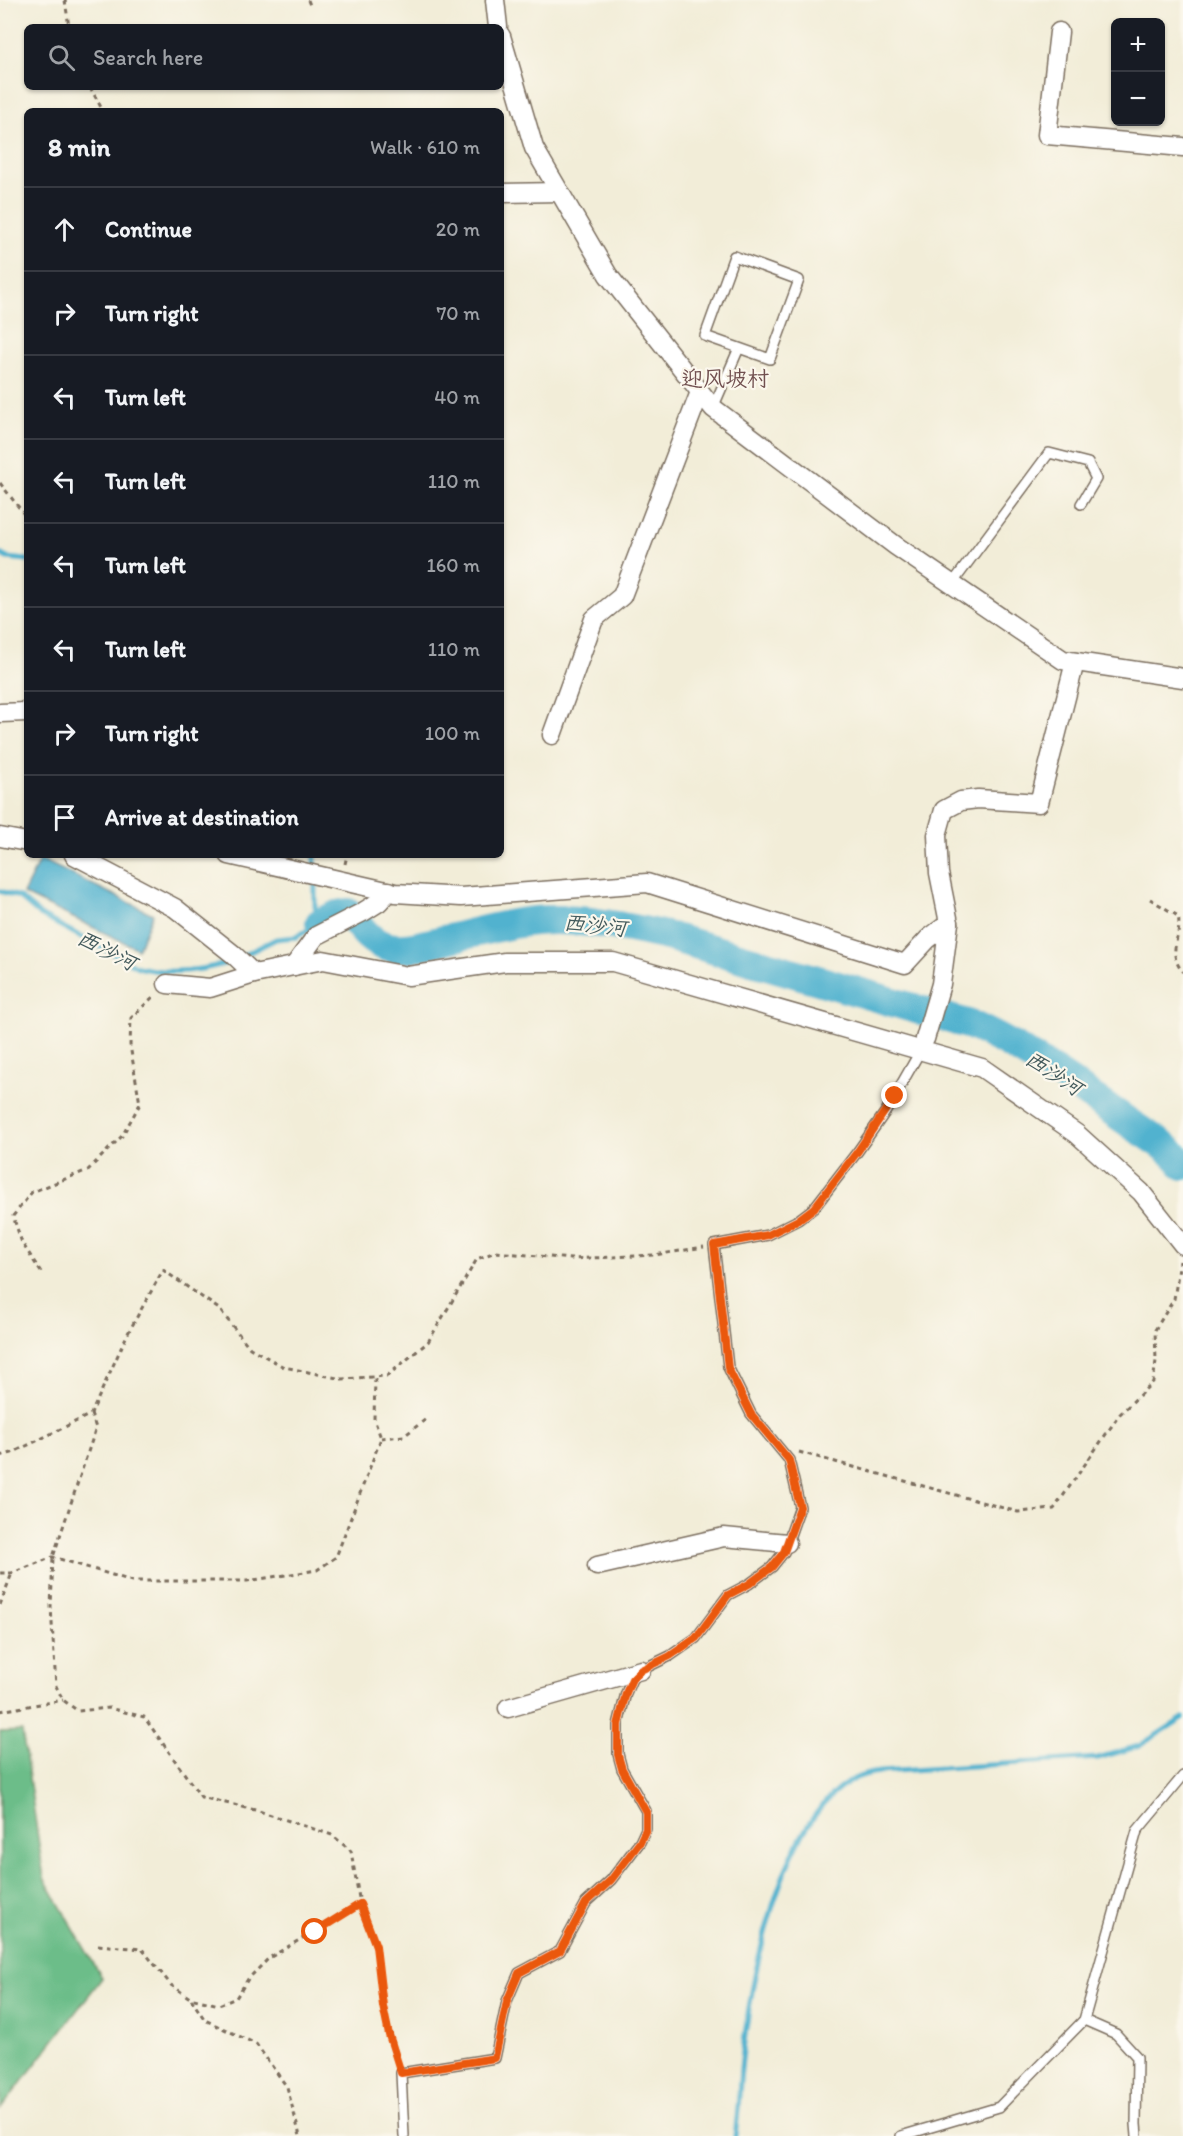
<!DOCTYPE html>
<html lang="en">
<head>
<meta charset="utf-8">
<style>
  body { margin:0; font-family:Itim,"LXGW WenKai TC",sans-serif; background:#20242c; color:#f1f3f6 }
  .controls { position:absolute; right:18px; top:18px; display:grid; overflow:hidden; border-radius:9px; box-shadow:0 2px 4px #0004 }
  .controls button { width:54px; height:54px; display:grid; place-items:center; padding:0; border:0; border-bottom:2px solid #363941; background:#171b24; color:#f1f3f6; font:30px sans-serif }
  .stop { position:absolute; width:18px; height:18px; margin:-14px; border:4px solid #ea580c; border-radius:50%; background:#fff }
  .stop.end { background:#ea580c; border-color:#fff; box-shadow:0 2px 6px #0008 }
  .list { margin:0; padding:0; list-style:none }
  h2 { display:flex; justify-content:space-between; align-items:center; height:78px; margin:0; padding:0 24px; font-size:26px }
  h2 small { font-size:20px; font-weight:400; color:#9ea1a6 }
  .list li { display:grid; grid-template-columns:39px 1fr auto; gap:18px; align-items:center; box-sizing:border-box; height:84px; padding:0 24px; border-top:2px solid #363941 }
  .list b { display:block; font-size:22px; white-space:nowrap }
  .list em { font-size:20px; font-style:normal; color:#9ea1a6 }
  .icon { flex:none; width:33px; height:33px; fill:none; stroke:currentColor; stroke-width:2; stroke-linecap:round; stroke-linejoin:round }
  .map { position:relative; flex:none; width:1183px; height:2136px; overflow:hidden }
  .search { position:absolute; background:#171b24; box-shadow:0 2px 4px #0004; left:24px; top:24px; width:480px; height:66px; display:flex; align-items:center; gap:15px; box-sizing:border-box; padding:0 21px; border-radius:9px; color:#9ea1a6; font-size:22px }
  .panel { position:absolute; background:#171b24; box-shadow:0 2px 4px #0004; left:24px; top:108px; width:480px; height:750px; border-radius:9px }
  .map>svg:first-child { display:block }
  .forest { fill:#6cbd89; stroke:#547454; stroke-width:1.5 }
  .water { fill:#51b2cf; stroke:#466e76; stroke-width:1.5 }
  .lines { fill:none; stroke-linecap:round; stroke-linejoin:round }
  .stream { stroke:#51b2cf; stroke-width:5 }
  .river { stroke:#51b2cf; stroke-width:30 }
  .lane-casing { stroke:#7b6e5f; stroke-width:12 }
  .street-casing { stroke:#7b6e5f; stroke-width:21 }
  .path { stroke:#7b6e5f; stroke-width:3; stroke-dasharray:4.5 4.5; stroke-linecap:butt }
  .lane { stroke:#fff; stroke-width:9 }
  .street { stroke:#fff; stroke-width:18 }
  .route { stroke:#ea580c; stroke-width:8 }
  .labels { text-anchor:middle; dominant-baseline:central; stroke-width:4.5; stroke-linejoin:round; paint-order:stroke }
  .water-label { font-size:21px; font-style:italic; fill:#435a5c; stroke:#fbf7ec }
  .quarter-label { font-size:22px; fill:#715050; stroke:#fbf7ec }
</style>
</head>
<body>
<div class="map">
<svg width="1183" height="2136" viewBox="0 0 1183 2136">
  <rect width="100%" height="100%" fill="#fbf7ec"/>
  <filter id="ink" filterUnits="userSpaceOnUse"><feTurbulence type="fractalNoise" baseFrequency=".0167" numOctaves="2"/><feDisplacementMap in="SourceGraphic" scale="12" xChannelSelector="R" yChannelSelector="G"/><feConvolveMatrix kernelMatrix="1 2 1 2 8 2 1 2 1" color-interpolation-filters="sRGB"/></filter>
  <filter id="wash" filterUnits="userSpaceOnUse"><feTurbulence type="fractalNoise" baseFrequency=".008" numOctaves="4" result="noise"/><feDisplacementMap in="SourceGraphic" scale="24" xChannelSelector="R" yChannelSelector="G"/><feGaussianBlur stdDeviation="1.35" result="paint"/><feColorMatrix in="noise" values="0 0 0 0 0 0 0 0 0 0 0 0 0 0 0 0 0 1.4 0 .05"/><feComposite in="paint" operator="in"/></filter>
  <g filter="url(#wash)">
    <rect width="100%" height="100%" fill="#f2edd8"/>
    <!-- forest -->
    <polygon class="forest" points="22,1731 44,1878 102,1978 0,2110 0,1732"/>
    <!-- water -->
    <polygon class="water" points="40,859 153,914 138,949 23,894"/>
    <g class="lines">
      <!-- stream -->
      <g class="stream">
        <polyline points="0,554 7,558 27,560"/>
        <path d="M0 891 19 897 40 915 138 967C170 975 203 971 234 961"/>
        <polyline points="242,956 276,939 296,937 320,923 315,906 315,855"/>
        <path d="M735 2136C739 2110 739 2085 742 2059 751 1981 779 1819 854 1779 862 1775 871 1773 880 1772L1098 1758 1139 1746 1183 1718"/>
      </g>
      <!-- river -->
      <path class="river" d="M320 923 337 915 348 913C359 925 369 942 385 946 403 952 426 944 444 940 474 933 504 924 534 921 580 917 628 927 671 937L971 1025C1027 1050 1077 1087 1128 1122 1146 1135 1171 1147 1183 1165"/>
    </g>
  </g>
  <g filter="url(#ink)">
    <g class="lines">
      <!-- lane casing -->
      <g class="lane-casing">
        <g id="lane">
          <polyline points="713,408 739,348 770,359 799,280 734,256 705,336 739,348"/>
          <polyline points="952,584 1049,453 1088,463 1096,479 1081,504"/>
          <polyline points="1084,2020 1116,2034 1137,2057 1136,2124 1137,2136"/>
          <polyline points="404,2136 401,2073 495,2058 507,2001 519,1973 560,1951 586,1903 611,1880 640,1842 646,1829 646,1811 622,1769 618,1754 618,1725 626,1693 632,1679 641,1670 670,1656 696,1638 728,1595 749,1584 772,1567 784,1552 800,1507 789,1460 751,1414 728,1367 714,1245 768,1235 798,1220 814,1208 858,1151 886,1111 922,1048"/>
          <polyline points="901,2136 999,2107 1084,2020 1137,1831 1183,1776"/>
        </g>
      </g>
      <!-- street casing -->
      <g class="street-casing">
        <g id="street">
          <polyline points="495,0 498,27"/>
          <polyline points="1059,32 1047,135 1183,147"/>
          <polyline points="501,36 534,148 608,275 713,408 896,546 1063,660 1183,678"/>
          <polyline points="501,193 560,192"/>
          <polyline points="0,713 27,712"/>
          <polyline points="552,735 594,619 622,596 700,392"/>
          <polyline points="0,837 27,842"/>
          <polyline points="74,855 175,908 233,954 254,974"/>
          <polyline points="229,855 395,893 461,897 647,883 905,964 928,939 949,923"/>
          <polyline points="294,966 316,936 363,912 379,902 389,891"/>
          <polyline points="167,984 210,988 254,974 323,960 408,976 505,962 613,962 982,1068 1077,1134 1141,1192 1183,1245"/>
          <polyline points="925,1039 941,984 949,923 939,873 937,835 944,810 961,801 978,799 1039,803 1075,662"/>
          <polyline points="597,1566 724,1537 787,1543"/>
          <polyline points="508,1708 641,1670"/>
        </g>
      </g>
      <!-- path -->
      <g class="path">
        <polyline points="65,0 69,27"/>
        <polyline points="308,0 311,8"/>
        <polyline points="90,87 103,111"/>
        <polyline points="0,483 27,518"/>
        <polyline points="345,864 347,855"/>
        <path d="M1150 899 1178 916C1183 937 1165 951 1183 972"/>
        <polyline points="41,1272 22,1243 13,1216 32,1192 88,1170 122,1136 140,1104 130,1045 131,1018 155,995"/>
        <polyline points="91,1414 96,1428 53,1557 51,1607 56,1686 63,1700 78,1711 109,1708 144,1717 201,1797 259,1811 332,1835 351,1851 360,1904 376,1946 383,2006 398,2062"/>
        <polyline points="381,1438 404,1436 426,1419"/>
        <polyline points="799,1452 1018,1512 1054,1509 1120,1414 1153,1382 1156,1361 1155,1330 1174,1299 1180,1261"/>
        <polyline points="0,1456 12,1453 91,1414 127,1335 163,1270 219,1309 250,1348 284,1367 342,1379 387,1376 428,1342 477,1259 495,1252 571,1259 655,1255 704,1247"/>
        <polyline points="0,1573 12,1573 53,1557 132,1581 247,1581 317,1570 336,1557 381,1438 374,1419 375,1377"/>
        <polyline points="0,1605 12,1573"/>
        <polyline points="0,1711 63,1700"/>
        <polyline points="98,1945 142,1949 171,1985 190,1998 219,2005 236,1998 248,1979 269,1958 360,1904"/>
        <polyline points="191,1999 205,2020 256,2044 287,2087 300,2136"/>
      </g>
      <!-- lane -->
      <use href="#lane" class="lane"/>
      <!-- street -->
      <use href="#street" class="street"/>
    </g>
  </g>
  <g class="lines" filter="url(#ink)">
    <!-- route -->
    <polyline class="route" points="315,1932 360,1904 376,1946 383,2006 389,2035 401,2073 495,2058 507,2001 519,1973 560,1951 586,1903 611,1880 640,1842 646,1829 646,1812 622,1769 618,1755 618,1725 626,1693 632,1679 641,1670 670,1656 696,1638 728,1595 749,1584 772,1567 784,1552 800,1507 789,1460 751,1414 728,1368 714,1245 768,1235 798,1220 814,1208 858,1151 895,1096"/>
  </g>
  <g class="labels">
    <!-- water labels -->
    <g class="water-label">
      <text transform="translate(595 925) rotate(6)">西沙河</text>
      <text transform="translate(107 950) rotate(27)">西沙河</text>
      <text transform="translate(1054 1073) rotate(33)">西沙河</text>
    </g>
    <!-- quarter labels -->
    <g class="quarter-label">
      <text x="725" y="378">迎风坡村</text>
    </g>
  </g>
</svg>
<div class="controls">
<button>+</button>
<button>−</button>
</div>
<div class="stop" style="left:315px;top:1932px"></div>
<div class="stop end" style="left:895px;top:1096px"></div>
<div class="search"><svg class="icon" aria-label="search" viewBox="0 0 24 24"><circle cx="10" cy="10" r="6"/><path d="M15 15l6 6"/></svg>Search here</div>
<section class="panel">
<h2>8 min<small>Walk · 610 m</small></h2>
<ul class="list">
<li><svg class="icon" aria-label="ahead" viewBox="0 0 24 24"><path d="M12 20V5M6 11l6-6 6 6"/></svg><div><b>Continue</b></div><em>20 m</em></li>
<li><svg class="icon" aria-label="right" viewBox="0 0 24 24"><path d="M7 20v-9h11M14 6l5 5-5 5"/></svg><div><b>Turn right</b></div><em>70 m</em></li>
<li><svg class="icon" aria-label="left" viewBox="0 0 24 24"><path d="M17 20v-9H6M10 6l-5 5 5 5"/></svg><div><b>Turn left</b></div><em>40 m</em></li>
<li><svg class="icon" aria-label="left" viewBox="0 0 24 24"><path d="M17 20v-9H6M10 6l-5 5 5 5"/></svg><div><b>Turn left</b></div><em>110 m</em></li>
<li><svg class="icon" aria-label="left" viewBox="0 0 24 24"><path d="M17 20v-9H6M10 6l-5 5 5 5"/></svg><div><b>Turn left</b></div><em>160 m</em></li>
<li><svg class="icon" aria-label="left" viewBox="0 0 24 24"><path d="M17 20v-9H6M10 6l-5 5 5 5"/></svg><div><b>Turn left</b></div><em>110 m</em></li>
<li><svg class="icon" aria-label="right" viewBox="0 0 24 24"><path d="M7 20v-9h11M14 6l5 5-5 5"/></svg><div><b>Turn right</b></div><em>100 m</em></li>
<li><svg class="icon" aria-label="arrive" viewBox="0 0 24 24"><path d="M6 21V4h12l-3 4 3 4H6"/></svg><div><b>Arrive at destination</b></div></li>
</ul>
</section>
</div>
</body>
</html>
